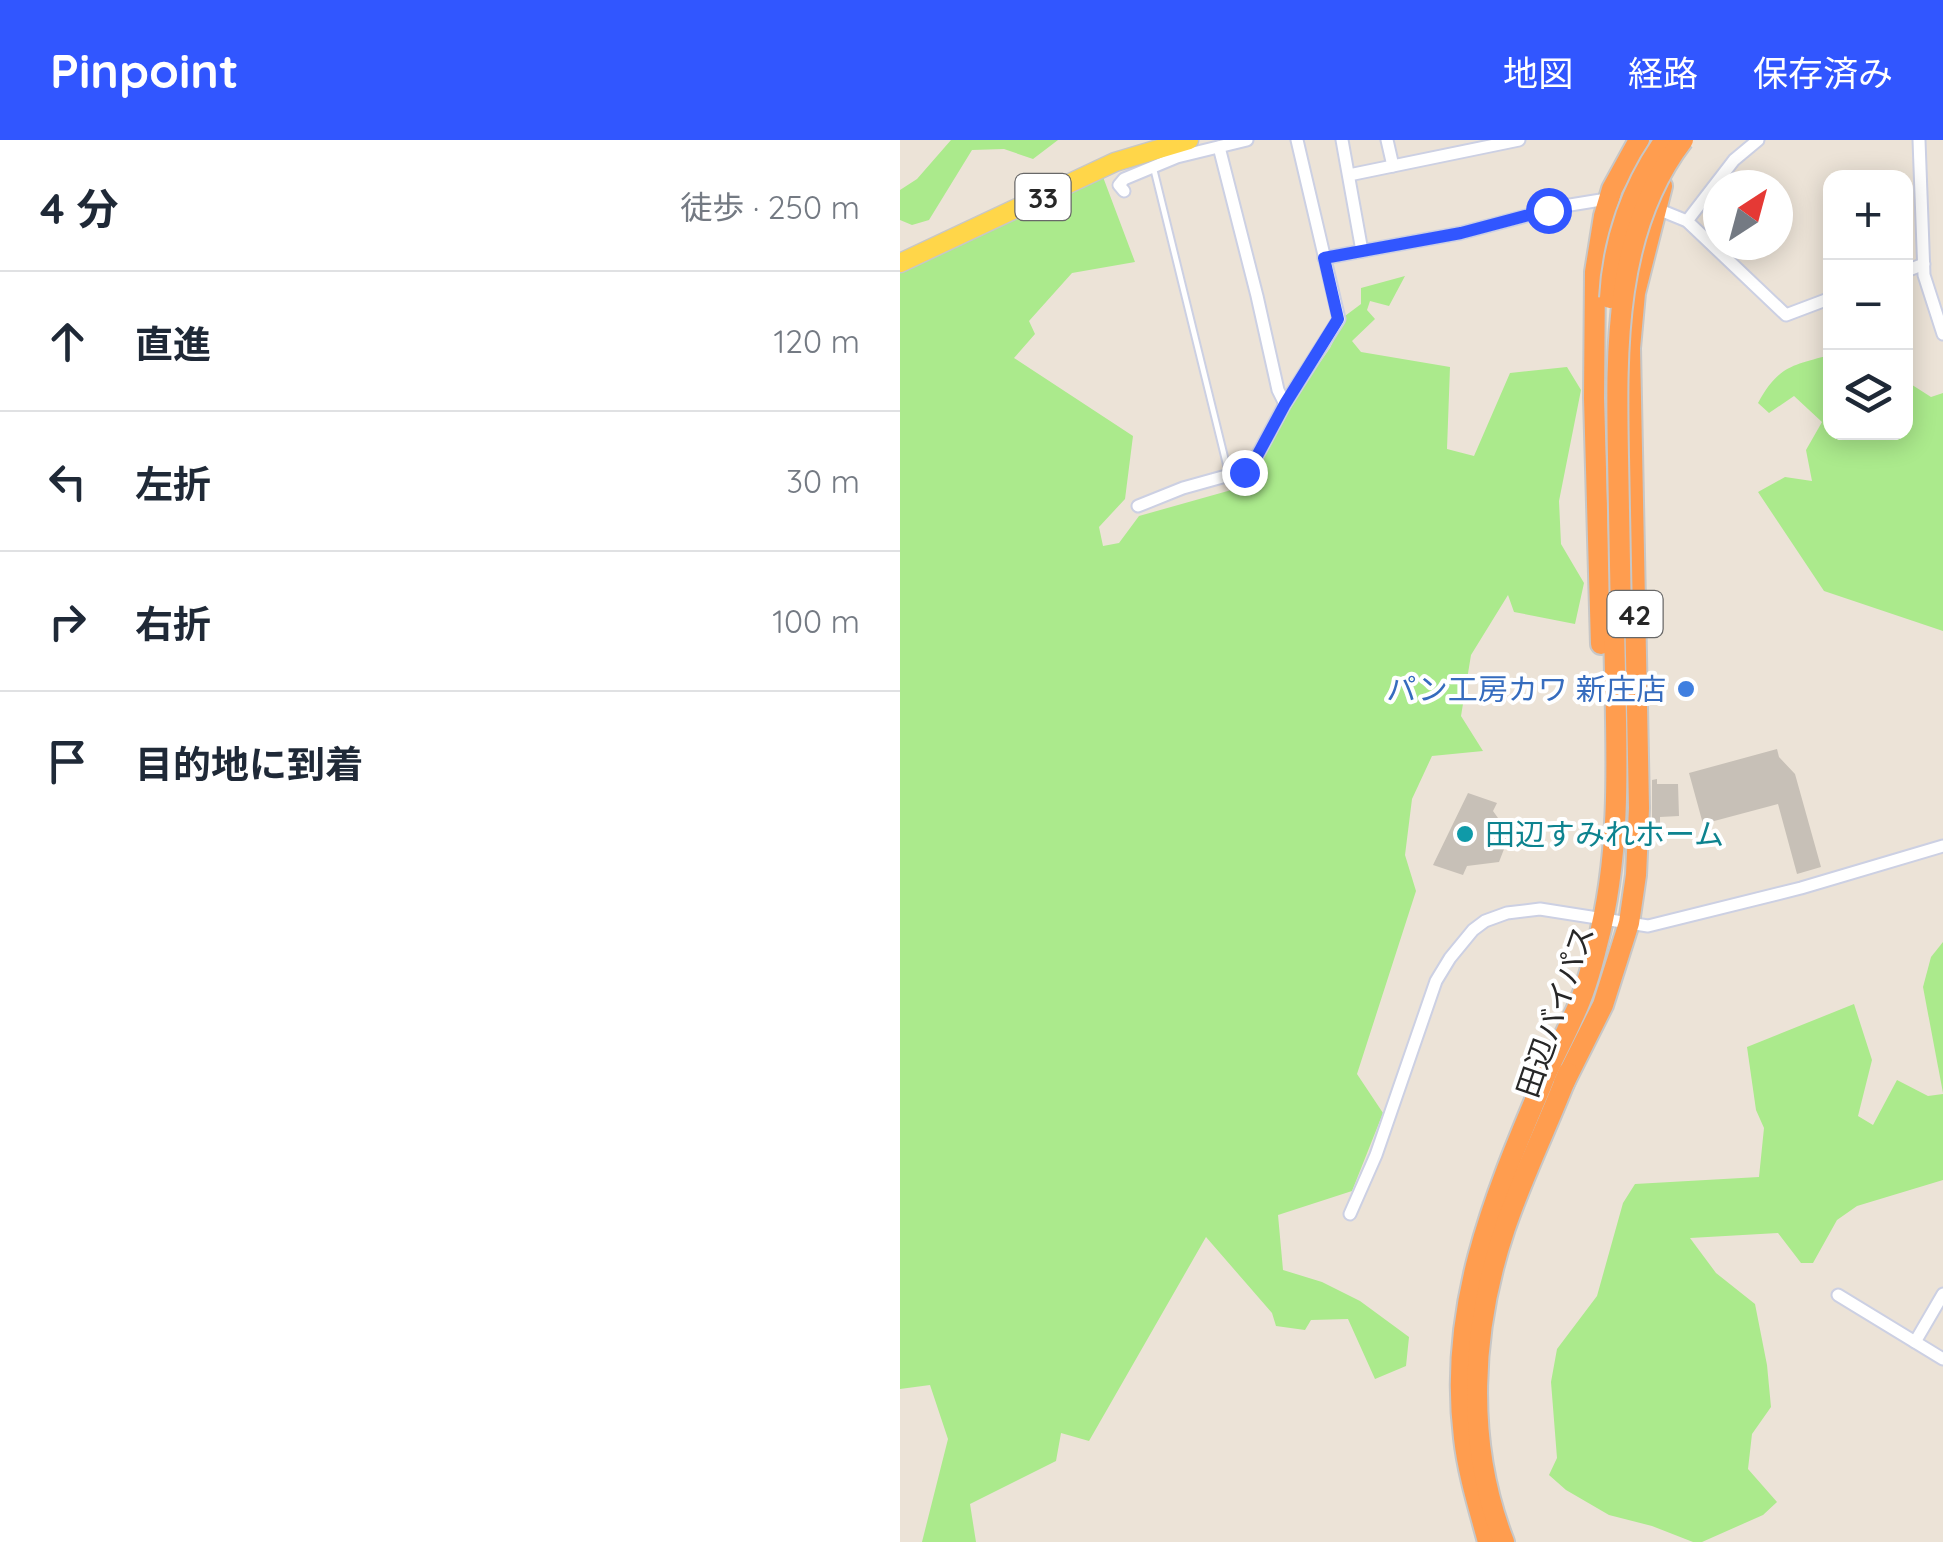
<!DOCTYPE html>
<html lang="ja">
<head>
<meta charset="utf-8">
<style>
  body { margin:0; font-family:Quicksand,"Noto Sans JP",sans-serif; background:#f6f6f7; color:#1f2937 }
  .controls { position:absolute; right:30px; top:30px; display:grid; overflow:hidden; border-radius:20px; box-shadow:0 5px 25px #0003 }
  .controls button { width:90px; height:90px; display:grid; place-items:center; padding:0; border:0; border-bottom:2px solid #e0e1e3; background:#fff; color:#1f2937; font:50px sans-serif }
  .compass { position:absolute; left:803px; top:30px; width:90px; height:90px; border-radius:50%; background:#fff; box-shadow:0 5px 25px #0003; rotate:36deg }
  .stop { position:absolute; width:30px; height:30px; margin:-22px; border:8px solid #3156ff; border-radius:50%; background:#fff }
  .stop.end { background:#3156ff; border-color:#fff; box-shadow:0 2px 10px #0008 }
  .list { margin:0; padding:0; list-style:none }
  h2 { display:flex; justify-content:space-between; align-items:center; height:130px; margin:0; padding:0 40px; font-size:42px }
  h2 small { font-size:32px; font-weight:400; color:#747a83 }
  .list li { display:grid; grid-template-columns:65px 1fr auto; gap:30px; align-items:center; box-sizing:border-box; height:140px; padding:0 40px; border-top:2px solid #e0e1e3 }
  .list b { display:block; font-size:38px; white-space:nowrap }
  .list em { font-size:32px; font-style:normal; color:#747a83 }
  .icon { flex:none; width:55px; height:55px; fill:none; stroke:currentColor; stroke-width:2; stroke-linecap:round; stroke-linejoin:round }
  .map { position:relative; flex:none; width:1043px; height:1402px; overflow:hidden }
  header { display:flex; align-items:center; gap:60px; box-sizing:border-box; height:140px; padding:0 50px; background:#3156ff; color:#fff }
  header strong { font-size:48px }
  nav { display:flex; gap:55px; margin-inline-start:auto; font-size:35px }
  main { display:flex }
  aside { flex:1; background:#fff }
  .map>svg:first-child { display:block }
  .green { fill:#abea8c }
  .building { fill:#c7c0b7 }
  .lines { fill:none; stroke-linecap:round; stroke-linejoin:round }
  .lane-casing { stroke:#ccd0e3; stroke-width:9 }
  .street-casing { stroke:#ccd0e3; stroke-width:15 }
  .primary-casing { stroke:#c7c7c7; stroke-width:21 }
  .highway-casing { stroke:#c7c7c7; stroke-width:24 }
  .lane { stroke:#fff; stroke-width:5 }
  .street { stroke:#fff; stroke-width:11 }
  .primary { stroke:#ffd649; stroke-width:18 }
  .highway { stroke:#ff9d4f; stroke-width:20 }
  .highway-bridge-casing { stroke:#c7c7c7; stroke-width:24; stroke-linecap:butt }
  .highway-bridge { stroke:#ff9d4f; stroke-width:20 }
  .route { stroke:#3156ff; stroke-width:12 }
  .shop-dot { fill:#3f7fe0; stroke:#fff; stroke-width:4 }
  .culture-dot { fill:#0f9aa8; stroke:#fff; stroke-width:4 }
  .labels { text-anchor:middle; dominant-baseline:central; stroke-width:8; stroke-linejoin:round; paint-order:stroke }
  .shield { fill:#fff; stroke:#686868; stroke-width:2.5 }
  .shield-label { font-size:28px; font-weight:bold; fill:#272727 }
  .shop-label { font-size:30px; fill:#366cbe; stroke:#fff; text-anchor:end }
  .culture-label { font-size:30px; fill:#0d838f; stroke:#fff; text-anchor:start }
  .street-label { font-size:30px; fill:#272727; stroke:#fff }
</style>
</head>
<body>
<header>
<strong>Pinpoint</strong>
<nav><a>地図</a><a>経路</a><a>保存済み</a></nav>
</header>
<main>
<aside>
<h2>4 分<small>徒歩 · 250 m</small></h2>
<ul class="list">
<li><svg class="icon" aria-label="ahead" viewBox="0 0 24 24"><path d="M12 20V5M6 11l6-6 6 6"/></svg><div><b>直進</b></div><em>120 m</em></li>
<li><svg class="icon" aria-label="left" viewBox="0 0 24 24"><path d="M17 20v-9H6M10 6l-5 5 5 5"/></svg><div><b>左折</b></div><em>30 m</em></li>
<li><svg class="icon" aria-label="right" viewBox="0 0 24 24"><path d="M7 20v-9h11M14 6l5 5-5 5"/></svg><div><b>右折</b></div><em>100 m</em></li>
<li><svg class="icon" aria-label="arrive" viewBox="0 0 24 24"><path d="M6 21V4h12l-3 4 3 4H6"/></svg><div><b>目的地に到着</b></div></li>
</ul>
</aside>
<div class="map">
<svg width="1043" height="1402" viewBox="0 0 1043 1402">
  <rect width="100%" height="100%" fill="#ece3d7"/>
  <!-- green -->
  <g class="green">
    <polygon points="51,0 158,0 133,19 104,9 72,10 29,80 12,85 0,80 0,50 17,39"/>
    <polygon points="203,37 235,122 172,133 129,181 135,194 114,218 233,296 225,359 199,387 203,406 219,403 239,376 342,347 392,262 430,208 445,176 461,164 461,148 505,136 489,166 470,161 467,170 475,179 452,201 461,212 550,227 547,309 574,316 610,233 667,227 681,250 659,361 661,404 684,443 675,484 614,472 608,455 571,515 561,576 583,611 532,616 512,659 505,715 516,751 457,934 483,973 452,1051 378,1075 383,1130 422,1142 460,1161 509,1197 506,1226 475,1239 448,1179 411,1180 405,1190 376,1186 372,1173 306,1097 189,1301 161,1293 156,1321 70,1364 76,1402 22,1402 48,1299 30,1245 0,1249 0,128"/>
    <path d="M930 215 931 292H1006V241L1031 257 1043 253V491L924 451 858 352 885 337 912 341 906 310 922 282 894 256 869 273 858 263C878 226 893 225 930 215Z"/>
    <polygon points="1043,802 1043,953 1023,847 1031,817"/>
    <polygon points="954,864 972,920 958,976 973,985 997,940 1028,956 1043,954 1043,1040 957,1066 937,1080 913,1123 901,1123 878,1093 790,1098 816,1133 855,1164 867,1225 871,1267 852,1294 848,1329 877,1362 863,1375 802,1402 793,1402 752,1386 709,1375 666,1350 649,1335 657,1318 651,1242 657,1209 697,1156 723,1063 735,1044 859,1037 864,988 856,970 847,907"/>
  </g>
  <!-- building -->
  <g class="building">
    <polygon points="877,609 879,617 895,634 921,727 897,734 878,664 803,684 789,633"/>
    <polygon points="757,639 757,644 778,644 779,676 760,677 760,683 752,683 752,640"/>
    <polygon points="568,653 597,663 593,671 613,699 606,704 599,722 567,726 563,735 533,725"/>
  </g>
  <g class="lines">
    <!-- lane casing -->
    <g class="lane-casing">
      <polyline id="lane" points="254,30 329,335"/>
    </g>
    <!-- street casing -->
    <g class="street-casing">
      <g id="street">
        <polyline points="442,0 462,111"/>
        <polyline points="487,0 493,26"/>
        <polyline points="1019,0 1024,135 1043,194"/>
        <polyline points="319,7 357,156 378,250 385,264"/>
        <polyline points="449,35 619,0"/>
        <polyline points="224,51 219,45 224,39 277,17 347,0"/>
        <polyline points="755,68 787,81 886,175 931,158"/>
        <polyline points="787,81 834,20 858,0"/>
        <polyline points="424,118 561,93 664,66 713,58"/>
        <polyline points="1006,131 1024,124"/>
        <polyline points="238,366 283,348 344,331 357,316 385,264 439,179 397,0"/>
        <polyline points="450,1074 476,1015 536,841 550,818 573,790 585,781 607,773 640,769 748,786 901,748 1043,706"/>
        <polyline points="938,1155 1043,1219"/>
        <polyline points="1015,1202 1043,1154"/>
      </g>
    </g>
    <!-- primary casing -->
    <g class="primary-casing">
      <polyline id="primary" points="0,123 215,22 289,0"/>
    </g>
    <!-- highway casing -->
    <g class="highway-casing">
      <g id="highway">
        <polyline points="701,504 694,258 695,132 704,76 712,49 739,0"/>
        <polyline points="664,943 703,865 729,783 736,735 739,668 730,208 735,153 762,46"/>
        <path d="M588 1402C579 1368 568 1334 564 1298 548 1170 592 1061 641 946 650 922 663 901 673 877 684 855 691 830 697 805 725 700 715 588 714 480"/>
        <path d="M604 1402C565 1302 571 1189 605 1088 623 1035 648 985 668 933"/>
      </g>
    </g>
    <!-- lane -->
    <use href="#lane" class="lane"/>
    <!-- street -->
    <use href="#street" class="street"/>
    <!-- primary -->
    <use href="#primary" class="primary"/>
    <!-- highway -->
    <use href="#highway" class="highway"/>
    <!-- highway-bridge casing -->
    <g class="highway-bridge-casing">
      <g id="highway-bridge">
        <path d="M710 158C713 101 732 46 765 0"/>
        <path d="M721 478C720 424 719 371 718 317 716 209 714 90 783 0"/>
      </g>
    </g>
    <!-- highway-bridge -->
    <use href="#highway-bridge" class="highway-bridge"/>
  </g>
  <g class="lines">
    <!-- route -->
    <polyline class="route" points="344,332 357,316 385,264 438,179 424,118 561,93 648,70"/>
  </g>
  <!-- markers -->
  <circle class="shop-dot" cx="786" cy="549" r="10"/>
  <circle class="culture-dot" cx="565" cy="694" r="10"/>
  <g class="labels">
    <!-- shield labels -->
    <g class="shield">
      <rect x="115.5" y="34" width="55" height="46" rx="8"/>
      <rect x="707.5" y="451" width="55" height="46" rx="8"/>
    </g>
    <g class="shield-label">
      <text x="143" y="57">33</text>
      <text x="735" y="474">42</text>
    </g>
    <!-- shop labels -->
    <g class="shop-label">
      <text x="766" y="549">パン工房カワ 新庄店</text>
    </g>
    <!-- culture labels -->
    <g class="culture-label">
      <text x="585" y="694">田辺すみれホーム</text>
    </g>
    <!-- street labels -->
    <g class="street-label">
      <text transform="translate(655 871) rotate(-71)">田辺バイパス</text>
    </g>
  </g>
</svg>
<div class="controls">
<button>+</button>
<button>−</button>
<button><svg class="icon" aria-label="layers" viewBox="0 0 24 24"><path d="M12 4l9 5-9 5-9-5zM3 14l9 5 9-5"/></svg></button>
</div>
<svg class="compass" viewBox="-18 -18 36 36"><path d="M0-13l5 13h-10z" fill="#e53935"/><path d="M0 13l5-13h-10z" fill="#747a83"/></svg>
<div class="stop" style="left:648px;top:70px"></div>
<div class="stop end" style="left:344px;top:332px"></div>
</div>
</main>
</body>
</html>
